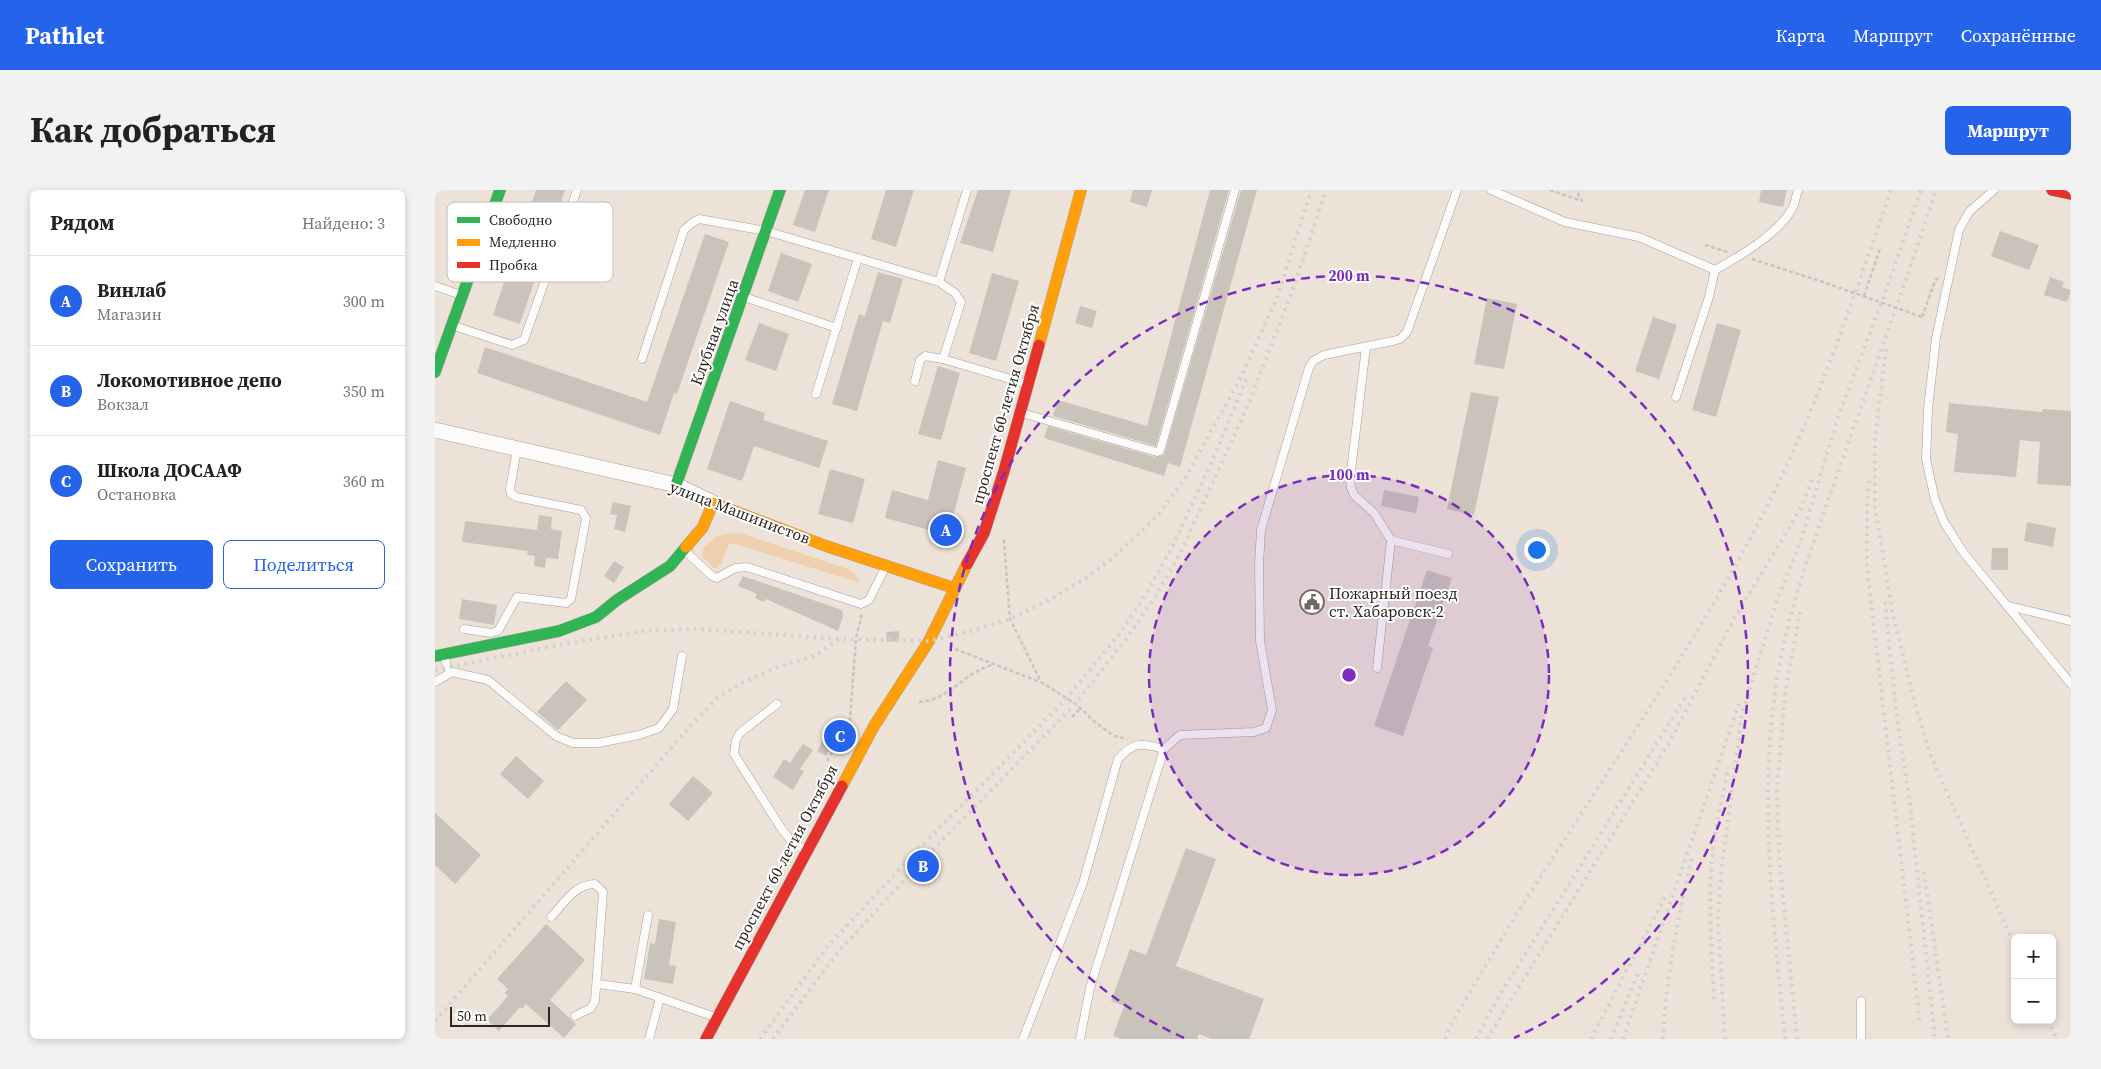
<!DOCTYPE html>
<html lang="ru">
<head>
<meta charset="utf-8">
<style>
  body { margin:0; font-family:"Source Serif 4",serif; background:#f2f2f2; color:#222 }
  .controls { position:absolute; right:15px; bottom:15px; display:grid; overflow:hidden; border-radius:8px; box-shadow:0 2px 8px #0003 }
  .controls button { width:45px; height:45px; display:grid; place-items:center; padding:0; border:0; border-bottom:1px solid #e0e0e0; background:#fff; color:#222; font:25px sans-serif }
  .scale { position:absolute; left:15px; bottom:12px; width:100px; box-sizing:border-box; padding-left:5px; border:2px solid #2d261e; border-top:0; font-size:14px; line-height:18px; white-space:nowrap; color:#2d261e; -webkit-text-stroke:4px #fff; paint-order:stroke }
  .you { position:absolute; left:1101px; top:359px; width:18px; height:18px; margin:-12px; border:4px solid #fff; border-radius:50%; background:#1a73e8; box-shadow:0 0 0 8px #1a73e833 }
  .badge { display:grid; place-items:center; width:32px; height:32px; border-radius:50%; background:#2563eb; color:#fff; font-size:16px; font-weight:700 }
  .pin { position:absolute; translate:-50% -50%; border:2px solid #fff; box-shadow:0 1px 5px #0006 }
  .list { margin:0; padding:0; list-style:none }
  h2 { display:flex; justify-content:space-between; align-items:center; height:65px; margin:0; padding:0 20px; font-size:21px }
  h2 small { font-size:16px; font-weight:400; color:#767676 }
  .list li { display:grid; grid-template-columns:32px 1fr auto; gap:15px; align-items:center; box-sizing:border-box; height:90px; padding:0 20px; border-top:1px solid #e0e0e0 }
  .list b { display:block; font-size:19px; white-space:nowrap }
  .list p { margin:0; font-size:16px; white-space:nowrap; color:#767676 }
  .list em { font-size:16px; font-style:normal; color:#767676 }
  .actions { display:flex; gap:10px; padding:15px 20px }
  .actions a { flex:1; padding:11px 0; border:1px solid #2563eb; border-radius:8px; text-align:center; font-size:18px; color:#2563eb }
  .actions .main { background:#2563eb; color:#fff }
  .map { position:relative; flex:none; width:1636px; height:849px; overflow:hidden; border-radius:8px }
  header { display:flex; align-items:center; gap:30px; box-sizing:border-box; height:70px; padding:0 25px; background:#2563eb; color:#fff }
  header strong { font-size:24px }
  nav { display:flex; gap:28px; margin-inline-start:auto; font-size:18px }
  .intro { display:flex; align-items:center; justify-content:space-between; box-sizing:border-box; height:120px; padding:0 30px }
  h1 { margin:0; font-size:35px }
  .button { padding:12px 22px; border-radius:8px; background:#2563eb; color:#fff; font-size:18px; font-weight:700 }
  main { display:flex; gap:30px; padding:0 30px }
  aside { flex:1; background:#fff; border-radius:8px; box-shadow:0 2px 8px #0003 }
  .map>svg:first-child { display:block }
  .green { fill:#eed0af }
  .building { fill:#cac3ba }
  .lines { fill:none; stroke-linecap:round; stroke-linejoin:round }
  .lane-casing { stroke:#a79f97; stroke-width:9 }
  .street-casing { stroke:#a79f97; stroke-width:16 }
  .fast-casing { stroke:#a79f97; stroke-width:12 }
  .slow-casing { stroke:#a79f97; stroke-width:12 }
  .jam-casing { stroke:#a79f97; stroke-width:12 }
  .path { stroke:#c8c5c1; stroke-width:2.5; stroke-dasharray:4 2.5; stroke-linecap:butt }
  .lane { stroke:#fcfbf9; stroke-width:8 }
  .street { stroke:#fcfbf9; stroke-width:15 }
  .fast { stroke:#30b455; stroke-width:11 }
  .slow { stroke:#ff9f0a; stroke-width:11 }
  .jam { stroke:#e5322d; stroke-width:11 }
  .rail { stroke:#d3d0ce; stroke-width:4; stroke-dasharray:2.5 5; stroke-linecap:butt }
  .path-bridge { stroke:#c8c5c1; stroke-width:2.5; stroke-dasharray:4 2.5; stroke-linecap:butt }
  .ring { fill:none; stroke:#7b2cbf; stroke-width:2.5; stroke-dasharray:9 6 }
  .labels { text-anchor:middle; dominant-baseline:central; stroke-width:4; stroke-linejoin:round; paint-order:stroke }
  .street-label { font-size:16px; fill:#2d261e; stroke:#fff }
  .poi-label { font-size:16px; fill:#2d261e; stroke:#fff; text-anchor:start }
  .key { fill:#fff; stroke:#c0bebc; stroke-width:1 }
  .key-label { font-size:14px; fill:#2d261e }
  .centre { fill:#7b2cbf; stroke:#fff; stroke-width:2.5 }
  .ring-label { font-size:15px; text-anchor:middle; font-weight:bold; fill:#7b2cbf; stroke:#fff; stroke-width:4; stroke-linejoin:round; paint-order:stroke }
</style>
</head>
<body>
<header>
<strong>Pathlet</strong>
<nav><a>Карта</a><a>Маршрут</a><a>Сохранённые</a></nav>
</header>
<div class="intro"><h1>Как добраться</h1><a class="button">Маршрут</a></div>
<main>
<aside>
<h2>Рядом<small>Найдено: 3</small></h2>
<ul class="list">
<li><span class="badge">A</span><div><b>Винлаб</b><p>Магазин</p></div><em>300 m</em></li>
<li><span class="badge">B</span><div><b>Локомотивное депо</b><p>Вокзал</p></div><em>350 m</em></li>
<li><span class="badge">C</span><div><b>Школа ДОСААФ</b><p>Остановка</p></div><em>360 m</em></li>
</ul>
<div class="actions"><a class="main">Сохранить</a><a>Поделиться</a></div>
</aside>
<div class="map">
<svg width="1636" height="849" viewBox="0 0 1636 849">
  <rect width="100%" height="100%" fill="#ece2d7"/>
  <!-- green -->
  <polygon class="green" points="298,343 308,344 413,379 420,384 425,393 301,354 294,354 286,374 282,378 278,378 267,366 268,358 282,346"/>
  <!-- building -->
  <g class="building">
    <polygon points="101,0 130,0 85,134 58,125"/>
    <polygon points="370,0 394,0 380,42 358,35"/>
    <polygon points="451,0 479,0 461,57 436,49"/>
    <polygon points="543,0 576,0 558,62 525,53"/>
    <polygon points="698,0 717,0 712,17 695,12"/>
    <polygon points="775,0 794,0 721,256 618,226 623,210 712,236"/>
    <polygon points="806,0 822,0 745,277 733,273 729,286 609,248 613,236 720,267 729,265"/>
    <polygon points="1326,0 1352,0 1348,17 1324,12"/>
    <polygon points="1565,41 1604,55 1594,80 1556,66"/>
    <polygon points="270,44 294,52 242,204 239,203 225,245 42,183 50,157 212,212"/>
    <polygon points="346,63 377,74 363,112 333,101"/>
    <polygon points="443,82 468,89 455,133 448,131 422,221 397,214 424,124 430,126"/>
    <polygon points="557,83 584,91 561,171 534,163"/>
    <polygon points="1615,87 1629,92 1627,97 1636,100 1632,112 1609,105"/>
    <polygon points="1052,108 1082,114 1069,179 1039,174"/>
    <polygon points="645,116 662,121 657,138 640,133"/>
    <polygon points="1218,127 1242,135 1224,189 1200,181"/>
    <polygon points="324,133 354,144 341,181 310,170"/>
    <polygon points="1282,133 1306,140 1281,227 1257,220"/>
    <polygon points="503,176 525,183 506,250 483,244"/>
    <polygon points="1036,202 1064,207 1039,325 1012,319"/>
    <polygon points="295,211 330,223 328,230 393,251 384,278 319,256 307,291 272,279"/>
    <polygon points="1514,213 1607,222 1608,219 1636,221 1636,296 1602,294 1605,252 1585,250 1581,287 1519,282 1523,244 1511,242"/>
    <polygon points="503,270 531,278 513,345 450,328 457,300 493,310"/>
    <polygon points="395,279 430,289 418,333 383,324"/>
    <polygon points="949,300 984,307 981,323 946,316"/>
    <polygon points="178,312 196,316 190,342 179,339 182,325 175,324"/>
    <polygon points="104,325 117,327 116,339 127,341 123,369 111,368 110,378 99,376 100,366 92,365 93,361 27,352 30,331 102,340"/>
    <polygon points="1592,332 1621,338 1618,357 1589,351"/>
    <polygon points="1557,358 1573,358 1573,380 1556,380"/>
    <polygon points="179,371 189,377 179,393 169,386"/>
    <polygon points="992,380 1017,388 993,456 998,458 968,546 939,536"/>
    <polygon points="308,386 407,420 408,426 403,441 331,409 329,412 320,408 322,404 303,396"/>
    <polygon points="27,409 62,415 59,435 24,429"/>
    <polygon points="464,441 464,451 452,452 451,442"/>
    <polygon points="131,491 152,510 123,540 102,522"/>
    <polygon points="397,535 406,540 391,566 382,561"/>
    <polygon points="368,554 378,560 365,579 369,581 358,600 338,587 349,569 355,573"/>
    <polygon points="81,566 109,591 93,609 65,584"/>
    <polygon points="258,586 278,603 253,631 234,614"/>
    <polygon points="0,623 46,665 20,694 0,675"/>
    <polygon points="751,658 781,669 741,776 829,809 814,849 776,849 764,844 762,849 687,849 678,846 689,816 676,811 695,759 711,765"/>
    <polygon points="224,729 241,732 234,775 241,776 238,794 209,789 215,753 220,754"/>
    <polygon points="111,734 150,770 115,810 141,834 129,848 91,814 87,819 85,817 64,841 52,830 73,806 70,803 73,799 62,789"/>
  </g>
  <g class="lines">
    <!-- lane casing -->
    <g class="lane-casing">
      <g id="lane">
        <polyline points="1056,0 1130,32 1204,47 1280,80"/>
        <polyline points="1559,0 1534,22 1524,40 1501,148 1493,219 1491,269 1500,310 1509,332 1528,362 1636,494"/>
        <polyline points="504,92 520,103 526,112 508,169 589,193"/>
        <polyline points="0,96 26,105"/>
        <polyline points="309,107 402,138"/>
        <polyline points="19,136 77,155 89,150 142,0"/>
        <polyline points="931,157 915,289 916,298 919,305 939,323 956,350 942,478"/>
        <polyline points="207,169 249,40 257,33 264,29 331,41 504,92 532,0"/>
        <polyline points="480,191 485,170 490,166 508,169"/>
        <polyline points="381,204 423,68"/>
        <path d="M1241 207 1274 107 1280 80C1305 66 1343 44 1357 19 1360 14 1361 6 1363 0"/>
        <polyline points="590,224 722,262 725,261 800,0"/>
        <polyline points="956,350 1013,364"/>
        <polyline points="250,361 277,386 282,388 300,378 312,377 426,414 434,410 450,378"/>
        <polyline points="1573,416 1636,431"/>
        <polyline points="29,439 56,443 63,441 82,407 131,413 136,409 151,328 146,320 81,307 76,304 75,299 82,259"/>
        <polyline points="10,467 12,477 17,482 53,490 121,546 138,553 163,553 204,545 224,538 238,519 247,466"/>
        <polyline points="0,492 17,482"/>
        <polyline points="342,514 305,543 301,550 299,564 346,638 357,652 367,658"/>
        <path d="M116 727C129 713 140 694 160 694L168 702 160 811 156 818 140 826"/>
        <polyline points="163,794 200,799 277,826"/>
        <polyline points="200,799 213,725"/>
        <polyline points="1426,811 1426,849"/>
        <polyline points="214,849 225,808"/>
        <path d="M588 849 648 693 683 569C700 551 706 553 729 559"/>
        <polyline points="645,849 655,798 729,559 745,545 819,542 831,538 837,520 825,451 824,374 826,340 874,178 878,171 889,165 958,151 965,149 972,142 1022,0"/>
      </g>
    </g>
    <!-- street casing -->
    <g class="street-casing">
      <polyline id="street" points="0,240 241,295 278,313"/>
    </g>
    <!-- fast casing -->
    <g class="fast-casing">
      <g id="fast">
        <polyline points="0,182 65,0"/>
        <polyline points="241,295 345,0"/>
        <polyline points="0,466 124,441 161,427 182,410 235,376 251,357"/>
      </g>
    </g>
    <!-- slow casing -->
    <g class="slow-casing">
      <g id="slow">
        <polyline points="604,155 646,0"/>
        <polyline points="251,357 268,337 278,313 391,356 519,398"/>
        <polyline points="407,596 439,536 494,451 532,374"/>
      </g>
    </g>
    <!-- jam casing -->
    <g class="jam-casing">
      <g id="jam">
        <polyline points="1617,0 1636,4"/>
        <polyline points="532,374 549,343 569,281 604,155"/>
        <polyline points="271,849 407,596"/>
      </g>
    </g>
    <!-- path -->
    <g class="path">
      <polyline points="1115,0 1147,11 1141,0"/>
      <polyline points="1270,55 1293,62"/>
      <polyline points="1317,69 1391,93"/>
      <polyline points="1429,106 1445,59"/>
      <polyline points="1487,127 1500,91 1504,87"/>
      <polyline points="568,350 569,351 575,429 606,492 642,515 661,533 679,546 692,549"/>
      <polyline points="520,459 605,492"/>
      <path d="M484 512C515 510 530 481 558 475"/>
      <polyline points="637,527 645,519"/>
      <polyline points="392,571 415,530 421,448 427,423"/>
    </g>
    <!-- lane -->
    <use href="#lane" class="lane"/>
    <!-- street -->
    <use href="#street" class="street"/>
    <!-- fast -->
    <use href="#fast" class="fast"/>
    <!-- slow -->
    <use href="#slow" class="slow"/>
    <!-- jam -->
    <use href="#jam" class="jam"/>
    <!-- rail -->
    <g class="rail">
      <polyline points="1451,159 1440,249 1440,317 1458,424 1478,506 1495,564 1580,756"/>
      <polyline points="1434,291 1432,311 1432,378 1485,833"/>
      <polyline points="1450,412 1462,529 1475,614 1500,849"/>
      <polyline points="0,480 129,454 209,441 262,439 404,449 494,451 536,441 575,429 612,411 650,389 679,367 723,325 749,290 806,187 842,108 876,0"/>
      <polyline points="1489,682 1513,849"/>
      <path d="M1279 809C1277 767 1274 725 1276 683 1278 648 1286 613 1293 578"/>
      <polyline points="1613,830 1622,849"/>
      <polyline points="0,831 257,534 282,508 307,493 345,476 380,466 404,449"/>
      <polyline points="325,849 393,756 477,666 631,509 685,443 712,402 736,359 775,276 813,185"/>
      <polyline points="338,849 403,762 485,673 640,514 692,448 720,407 745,364 814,213 861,91 891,0"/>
      <path d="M1010 849 1018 831C1043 789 1067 746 1094 705 1172 581 1257 460 1325 330 1380 225 1417 112 1456 0"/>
      <polyline points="1041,849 1061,811 1252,505"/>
      <polyline points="1052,849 1234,553 1300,427 1366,318 1377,290"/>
      <polyline points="1156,849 1230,707"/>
      <polyline points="1176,849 1204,781"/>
      <polyline points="1188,849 1304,514"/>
      <path d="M1228 849C1231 787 1243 727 1257 667"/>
      <polyline points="1290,849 1283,730 1286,683 1307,524 1341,413 1366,350 1403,227 1454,92 1486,0"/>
      <path d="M1350 849C1339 734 1324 618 1340 502 1349 433 1374 365 1397 299 1432 200 1468 100 1501 0"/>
      <polyline points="1362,849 1344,666 1342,600 1350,504 1365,422"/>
    </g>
    <!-- path-bridge -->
    <polyline class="path-bridge" points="1391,93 1487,127"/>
  </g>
  <!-- distance rings -->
  <circle cx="914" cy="485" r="200" fill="#7b2cbf" fill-opacity=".12"/>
  <g class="ring">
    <circle cx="914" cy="485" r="200"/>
    <path d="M749 848A399 399 0 1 1 1079 848"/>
  </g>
  <!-- icons -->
  <defs>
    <g id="civic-ring" transform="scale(1.25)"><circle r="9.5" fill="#fff" stroke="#70685f" stroke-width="1.5"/><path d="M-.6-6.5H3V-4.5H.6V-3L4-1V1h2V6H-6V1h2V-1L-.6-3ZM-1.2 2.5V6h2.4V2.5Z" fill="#70685f"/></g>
  </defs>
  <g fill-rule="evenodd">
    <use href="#civic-ring" x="877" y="412"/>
  </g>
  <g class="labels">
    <!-- street labels -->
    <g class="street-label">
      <text transform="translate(279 142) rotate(-70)">Клубная улица</text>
      <text transform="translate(570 214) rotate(-74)">проспект 60-летия Октября</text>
      <text transform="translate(305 322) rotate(21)">улица Машинистов</text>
      <text transform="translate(349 667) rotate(-62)">проспект 60-летия Октября</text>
    </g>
    <!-- poi labels -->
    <g class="poi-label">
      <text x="894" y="403">Пожарный поезд<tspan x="894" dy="18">ст. Хабаровск-2</tspan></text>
    </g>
  </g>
  <!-- legend -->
  <rect x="12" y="12" width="166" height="80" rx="8" class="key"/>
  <rect x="22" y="27" width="23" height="6" fill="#30b455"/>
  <rect x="22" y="49" width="23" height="7" fill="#ff9f0a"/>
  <rect x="22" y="72" width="23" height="6" fill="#e5322d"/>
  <g class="key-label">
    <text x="54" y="35">Свободно</text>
    <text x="54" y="57">Медленно</text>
    <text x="54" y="80">Пробка</text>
  </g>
  <circle cx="914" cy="485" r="8" class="centre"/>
  <g class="ring-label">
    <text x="914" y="91">200 m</text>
    <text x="914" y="290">100 m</text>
  </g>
</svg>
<div class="controls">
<button>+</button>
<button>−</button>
</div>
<div class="scale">50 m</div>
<div class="you"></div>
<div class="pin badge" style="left:511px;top:340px">A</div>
<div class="pin badge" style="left:488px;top:676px">B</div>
<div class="pin badge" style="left:405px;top:546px">C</div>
</div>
</main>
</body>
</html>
